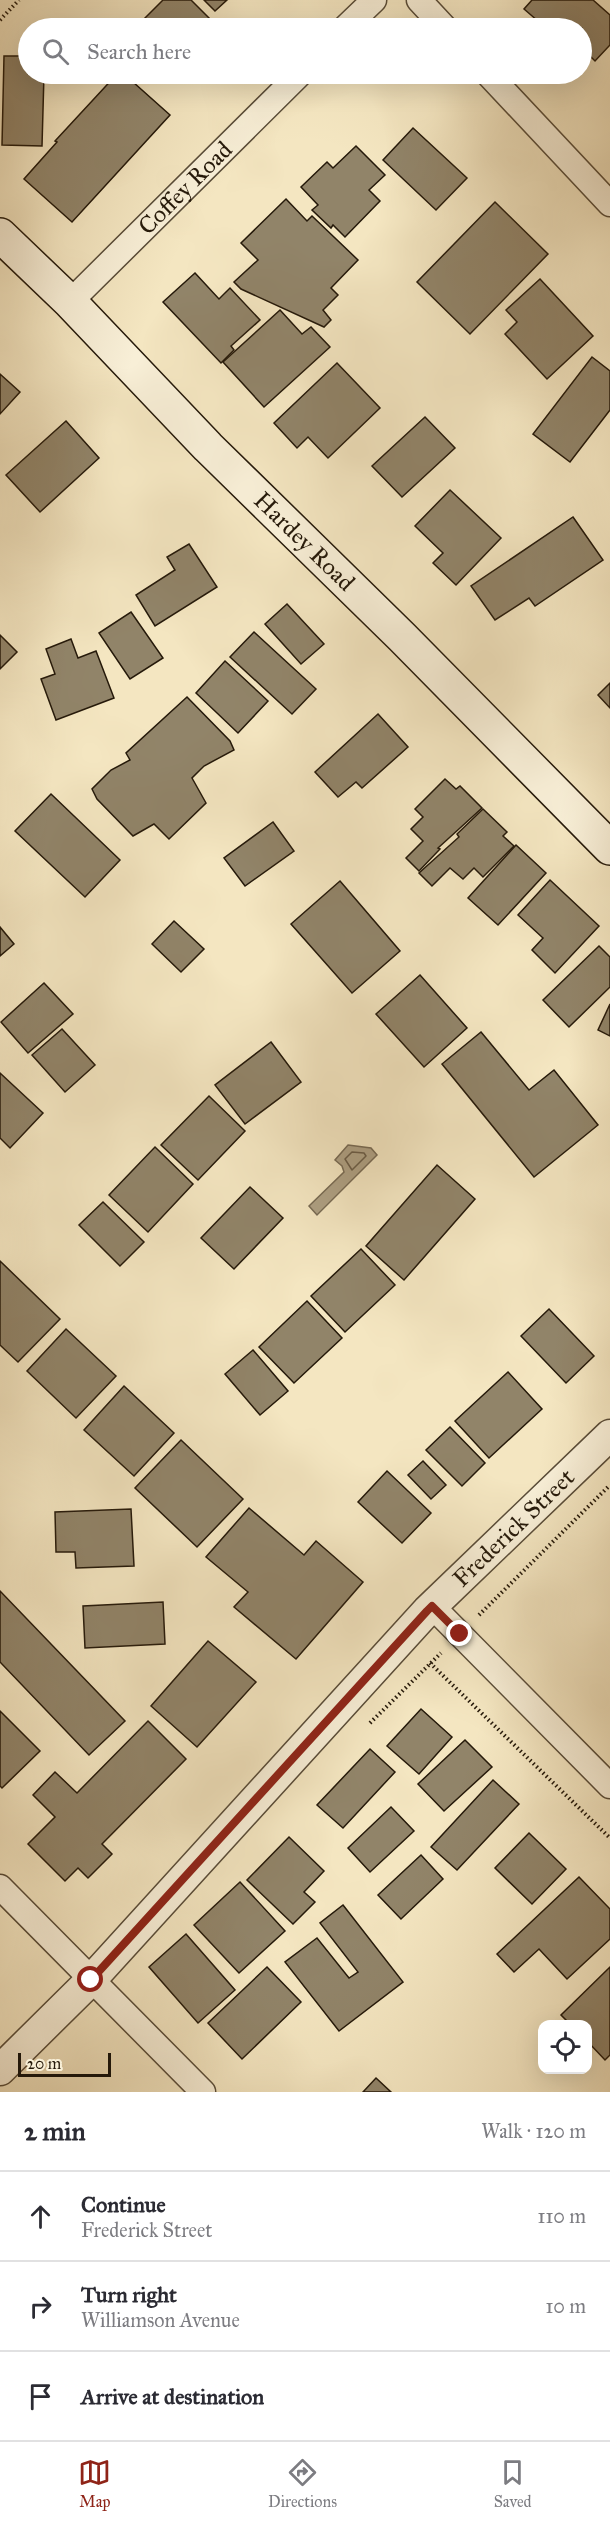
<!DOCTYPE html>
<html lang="en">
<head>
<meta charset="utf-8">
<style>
  body { margin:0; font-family:"IM FELL Great Primer",serif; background:#f2f2f3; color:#2b2b33 }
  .controls { position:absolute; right:18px; bottom:18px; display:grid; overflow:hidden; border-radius:12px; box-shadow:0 6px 24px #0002 }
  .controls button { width:54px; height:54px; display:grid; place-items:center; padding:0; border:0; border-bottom:2px solid #e1e1e2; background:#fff; color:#2b2b33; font:30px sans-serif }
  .scale { position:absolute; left:18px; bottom:15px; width:93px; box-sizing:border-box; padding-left:6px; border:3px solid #25190a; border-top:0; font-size:16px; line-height:21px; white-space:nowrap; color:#25190a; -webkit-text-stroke:4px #f8efd7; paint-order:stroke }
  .stop { position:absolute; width:18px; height:18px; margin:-14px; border:4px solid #8f2418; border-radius:50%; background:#fff }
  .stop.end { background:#8f2418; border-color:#fff; box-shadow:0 2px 6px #0008 }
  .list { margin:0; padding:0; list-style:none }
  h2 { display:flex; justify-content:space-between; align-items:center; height:78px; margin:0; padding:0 24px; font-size:26px }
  h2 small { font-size:20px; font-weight:400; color:#7c7c81 }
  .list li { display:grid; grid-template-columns:39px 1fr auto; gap:18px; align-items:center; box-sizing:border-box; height:90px; padding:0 24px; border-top:2px solid #e1e1e2 }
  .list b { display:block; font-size:22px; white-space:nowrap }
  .list p { margin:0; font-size:20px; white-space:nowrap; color:#7c7c81 }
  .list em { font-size:20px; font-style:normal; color:#7c7c81 }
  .icon { flex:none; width:33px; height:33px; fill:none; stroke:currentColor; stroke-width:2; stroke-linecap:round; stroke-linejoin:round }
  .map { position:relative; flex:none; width:610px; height:2092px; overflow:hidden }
  .search { position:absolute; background:#fff; box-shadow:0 6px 24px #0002; left:18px; right:18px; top:18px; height:66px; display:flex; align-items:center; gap:15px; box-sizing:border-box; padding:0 21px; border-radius:33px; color:#7c7c81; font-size:22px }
  .sheet { height:348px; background:#fff }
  nav { display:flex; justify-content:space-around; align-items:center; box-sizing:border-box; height:84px; border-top:2px solid #e1e1e2; background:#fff; font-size:16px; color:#7c7c81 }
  nav a { display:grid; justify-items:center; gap:3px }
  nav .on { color:#8f2418 }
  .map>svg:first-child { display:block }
  .water { fill:#aea083; stroke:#776a53; stroke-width:1.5 }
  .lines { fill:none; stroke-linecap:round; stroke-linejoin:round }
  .shore { stroke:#6a5c46; stroke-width:1.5 }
  .building { fill:#918469; stroke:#25190a; stroke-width:1.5 }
  .minor-casing { stroke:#594c38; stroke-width:27 }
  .tertiary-casing { stroke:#594c38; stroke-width:33 }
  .secondary-casing { stroke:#25190a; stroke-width:36 }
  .path { stroke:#25190a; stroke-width:4; stroke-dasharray:1.5 3; stroke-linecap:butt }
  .minor { stroke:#f8efd7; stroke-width:24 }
  .tertiary { stroke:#f8efd7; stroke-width:30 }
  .secondary { stroke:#f8efd7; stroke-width:33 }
  .route { stroke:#8f2418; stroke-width:8 }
  .labels { text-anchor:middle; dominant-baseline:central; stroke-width:4.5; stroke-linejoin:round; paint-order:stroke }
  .street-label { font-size:24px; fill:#25190a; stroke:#f8efd7 }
</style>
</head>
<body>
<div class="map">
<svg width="610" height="2092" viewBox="0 0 610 2092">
  <rect width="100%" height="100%" fill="#f4e6c1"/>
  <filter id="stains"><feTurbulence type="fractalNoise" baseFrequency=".00333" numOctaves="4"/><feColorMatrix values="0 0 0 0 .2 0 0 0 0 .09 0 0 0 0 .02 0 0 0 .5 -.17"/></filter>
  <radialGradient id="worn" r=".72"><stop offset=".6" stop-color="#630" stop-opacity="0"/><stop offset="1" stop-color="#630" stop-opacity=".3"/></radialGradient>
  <!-- water -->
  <polygon class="water" points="348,1145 371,1148 377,1155 317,1215 309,1206 344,1172 342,1166 335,1160"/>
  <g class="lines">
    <!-- shore -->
    <polygon class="shore" points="352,1152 364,1153 366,1156 352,1170 345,1159"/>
  </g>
  <!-- building -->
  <g class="building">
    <polygon points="163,0 191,0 219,28 139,28 137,26"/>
    <polygon points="204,0 227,0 215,11"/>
    <polygon points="532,0 593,0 610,15 610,45 595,61 582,48 582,28 546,28 524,9"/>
    <polygon points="4,56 28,56 28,74 44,74 42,146 2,145"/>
    <polygon points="117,74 124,74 170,115 72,222 24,179 57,142 55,141"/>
    <polygon points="413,128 467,178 436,210 383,160"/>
    <polygon points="356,146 385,175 369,190 380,201 345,237 333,225 331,228 312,210 318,205 301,187 327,162 333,168"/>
    <polygon points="286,199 307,221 312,216 358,260 331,288 338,295 323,310 331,320 324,327 241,289 234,282 258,260 241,243"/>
    <polygon points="495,202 548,254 470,334 417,282"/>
    <polygon points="195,273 219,299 230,288 260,320 231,346 234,350 221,363 163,302"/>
    <polygon points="540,279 593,336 547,379 505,334 517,322 506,310"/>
    <polygon points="280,310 302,334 311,327 330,347 264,407 223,362"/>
    <polygon points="592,357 610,371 610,410 570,462 533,434"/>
    <polygon points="337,363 380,408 328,458 308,437 297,448 274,423"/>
    <polygon points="0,374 20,392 0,414"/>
    <polygon points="425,417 455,448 402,497 372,466"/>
    <polygon points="66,421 99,458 40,512 6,475"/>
    <polygon points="450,490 501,538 456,585 433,563 443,553 415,526"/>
    <polygon points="573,517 603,560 535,606 529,598 495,620 471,586"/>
    <polygon points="189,544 217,587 155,626 136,595 175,570 167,557"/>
    <polygon points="287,604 324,644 301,664 265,624"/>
    <polygon points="131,612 163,658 130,679 99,633"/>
    <polygon points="254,632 316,689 292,714 230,657"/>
    <polygon points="0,635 17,652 0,669"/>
    <polygon points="71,639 78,658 96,651 114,698 56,720 41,679 55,674 46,649"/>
    <polygon points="225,661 268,701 238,733 196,693"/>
    <polygon points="610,683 610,708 598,695"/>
    <polygon points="187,697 230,741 234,750 204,766 192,778 206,803 169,839 154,824 133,836 97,799 92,789 111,770 130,760 126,753"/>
    <polygon points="378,714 408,747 362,788 356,782 338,797 315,772"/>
    <polygon points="445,779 456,789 460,786 482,808 438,848 440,849 419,871 406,858 423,841 411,829 423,817 415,809"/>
    <polygon points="51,794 120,860 85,897 15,831"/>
    <polygon points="483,809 507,832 503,836 514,846 483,877 474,868 463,879 450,868 432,886 419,873 459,837 457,834"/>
    <polygon points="273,822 294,851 245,886 224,858"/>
    <polygon points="516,845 546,873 498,925 468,898"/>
    <polygon points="550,880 599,926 555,973 532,950 543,938 518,915"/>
    <polygon points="340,881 400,951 352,993 291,924"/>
    <polygon points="174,921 204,949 181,972 152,944"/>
    <polygon points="0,927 14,944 0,956"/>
    <polygon points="599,946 610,957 610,987 569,1027 543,1000"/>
    <polygon points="420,975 467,1028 424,1067 376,1014"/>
    <polygon points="44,983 73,1014 28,1053 1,1022"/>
    <polygon points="610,1004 610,1036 598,1030"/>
    <polygon points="62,1029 95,1065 65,1092 32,1055"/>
    <polygon points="481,1032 529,1090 554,1070 598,1125 534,1177 442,1064"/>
    <polygon points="271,1042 301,1082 245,1124 215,1085"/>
    <polygon points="0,1073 43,1113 10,1148 0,1138"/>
    <polygon points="209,1096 245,1131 198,1180 161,1145"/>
    <polygon points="155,1147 193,1184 148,1232 109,1195"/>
    <polygon points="437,1165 475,1199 404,1280 366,1246"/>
    <polygon points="250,1187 283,1218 234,1269 201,1238"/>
    <polygon points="103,1202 144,1242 120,1266 79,1225"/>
    <polygon points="361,1249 395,1285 345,1332 311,1296"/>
    <polygon points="0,1261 60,1319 18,1362 0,1345"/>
    <polygon points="307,1301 342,1338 294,1383 259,1347"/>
    <polygon points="549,1309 594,1356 566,1383 521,1336"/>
    <polygon points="66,1329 116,1376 76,1418 27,1371"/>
    <polygon points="253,1350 288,1391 260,1415 225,1374"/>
    <polygon points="508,1372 542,1409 489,1458 455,1421"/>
    <polygon points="124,1386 174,1433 134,1476 84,1430"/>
    <polygon points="450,1427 485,1463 462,1486 426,1450"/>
    <polygon points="181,1440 243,1499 197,1547 135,1488"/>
    <polygon points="423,1461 446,1485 431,1499 408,1475"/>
    <polygon points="387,1471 431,1513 402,1543 358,1502"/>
    <polygon points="249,1508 304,1555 316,1541 363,1582 296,1659 234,1607 248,1592 206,1557"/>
    <polygon points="131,1509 134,1566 76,1568 75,1552 56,1552 55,1512"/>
    <polygon points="0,1591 125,1721 89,1755 0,1662"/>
    <polygon points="163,1602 165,1644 85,1648 83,1606"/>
    <polygon points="208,1641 256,1682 197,1747 151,1706"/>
    <polygon points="421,1709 452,1737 419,1774 387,1746"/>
    <polygon points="0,1711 40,1751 2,1788 0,1786"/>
    <polygon points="148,1721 186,1759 102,1844 112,1854 88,1878 78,1868 65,1881 28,1844 55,1817 33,1795 55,1772 77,1793"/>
    <polygon points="465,1740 492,1767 444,1811 418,1784"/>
    <polygon points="370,1749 395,1772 343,1828 317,1805"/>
    <polygon points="493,1780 519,1804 457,1870 431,1847"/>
    <polygon points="391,1807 414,1831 370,1872 348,1848"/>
    <polygon points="529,1833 566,1869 532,1904 495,1868"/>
    <polygon points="289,1837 324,1871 304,1892 315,1902 293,1924 247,1880"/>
    <polygon points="421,1855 443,1879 401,1919 378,1895"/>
    <polygon points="579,1877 610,1909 610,1939 567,1979 539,1949 514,1972 497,1954"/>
    <polygon points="240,1882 285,1931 239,1973 194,1925"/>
    <polygon points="343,1905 403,1982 339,2031 285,1962 317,1938 349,1978 358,1972 320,1923"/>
    <polygon points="186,1934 235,1990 198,2023 149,1967"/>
    <polygon points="267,1967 301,2002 242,2059 208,2023"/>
    <polygon points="610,1967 610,2055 605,2060 588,2042 588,2024 570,2024 561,2015"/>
    <polygon points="376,2078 391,2092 363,2092"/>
  </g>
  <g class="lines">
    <!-- minor casing -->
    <g class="minor-casing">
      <g id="minor">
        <polyline points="419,0 445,28"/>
        <polyline points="345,28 374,0"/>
        <polyline points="488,74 610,204"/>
        <path id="s1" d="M70 302 300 74"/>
        <polyline points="432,1606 610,1786"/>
        <polyline points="0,1887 203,2092"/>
      </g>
    </g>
    <!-- tertiary casing -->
    <g class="tertiary-casing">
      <g id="tertiary">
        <path id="s2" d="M0 2070 91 1980 427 1611 610 1435"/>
      </g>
    </g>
    <!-- secondary casing -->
    <g class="secondary-casing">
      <g id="secondary">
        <path id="s3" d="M0 235 70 302 208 447 402 637 610 848"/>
      </g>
    </g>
    <!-- path -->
    <g class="path">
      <polyline points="0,20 19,0"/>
      <polyline points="479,1615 610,1485"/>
      <polyline points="430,1663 610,1838"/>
      <polyline points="370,1723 441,1653"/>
    </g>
    <!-- minor -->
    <use href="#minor" class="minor"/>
    <!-- tertiary -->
    <use href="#tertiary" class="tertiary"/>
    <!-- secondary -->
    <use href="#secondary" class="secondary"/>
  </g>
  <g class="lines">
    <!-- route -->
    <polyline class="route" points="91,1980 427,1611 432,1606 460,1634"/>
  </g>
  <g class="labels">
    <!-- street labels -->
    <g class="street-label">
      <text stroke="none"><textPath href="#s1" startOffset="162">Coffey Road</textPath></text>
      <text stroke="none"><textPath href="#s3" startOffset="432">Hardey Road</textPath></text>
      <text stroke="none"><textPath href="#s2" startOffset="747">Frederick Street</textPath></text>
    </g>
  </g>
  <rect width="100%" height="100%" filter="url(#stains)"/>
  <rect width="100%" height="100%" fill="url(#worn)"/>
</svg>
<div class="controls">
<button><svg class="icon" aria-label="locate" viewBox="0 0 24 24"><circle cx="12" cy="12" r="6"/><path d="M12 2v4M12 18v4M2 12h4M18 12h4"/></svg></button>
</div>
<div class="scale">20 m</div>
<div class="stop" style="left:91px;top:1980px"></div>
<div class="stop end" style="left:460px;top:1634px"></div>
<div class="search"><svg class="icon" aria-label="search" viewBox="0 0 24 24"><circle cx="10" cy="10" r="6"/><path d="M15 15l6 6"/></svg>Search here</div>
</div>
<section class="sheet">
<h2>2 min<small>Walk · 120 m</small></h2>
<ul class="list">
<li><svg class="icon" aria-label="ahead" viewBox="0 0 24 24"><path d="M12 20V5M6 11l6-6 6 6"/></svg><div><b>Continue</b><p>Frederick Street</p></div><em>110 m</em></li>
<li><svg class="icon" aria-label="right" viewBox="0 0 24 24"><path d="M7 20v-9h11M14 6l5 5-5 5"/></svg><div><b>Turn right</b><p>Williamson Avenue</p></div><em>10 m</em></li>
<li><svg class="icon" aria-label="arrive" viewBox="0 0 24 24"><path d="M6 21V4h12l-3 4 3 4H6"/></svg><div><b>Arrive at destination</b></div></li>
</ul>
</section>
<nav>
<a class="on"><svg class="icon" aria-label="map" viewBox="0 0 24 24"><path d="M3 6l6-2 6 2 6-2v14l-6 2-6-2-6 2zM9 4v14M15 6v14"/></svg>Map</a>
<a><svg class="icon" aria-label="directions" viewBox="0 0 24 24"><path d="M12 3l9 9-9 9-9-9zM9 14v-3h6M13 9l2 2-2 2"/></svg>Directions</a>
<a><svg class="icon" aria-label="saved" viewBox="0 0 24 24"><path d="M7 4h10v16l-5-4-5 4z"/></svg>Saved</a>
</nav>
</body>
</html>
